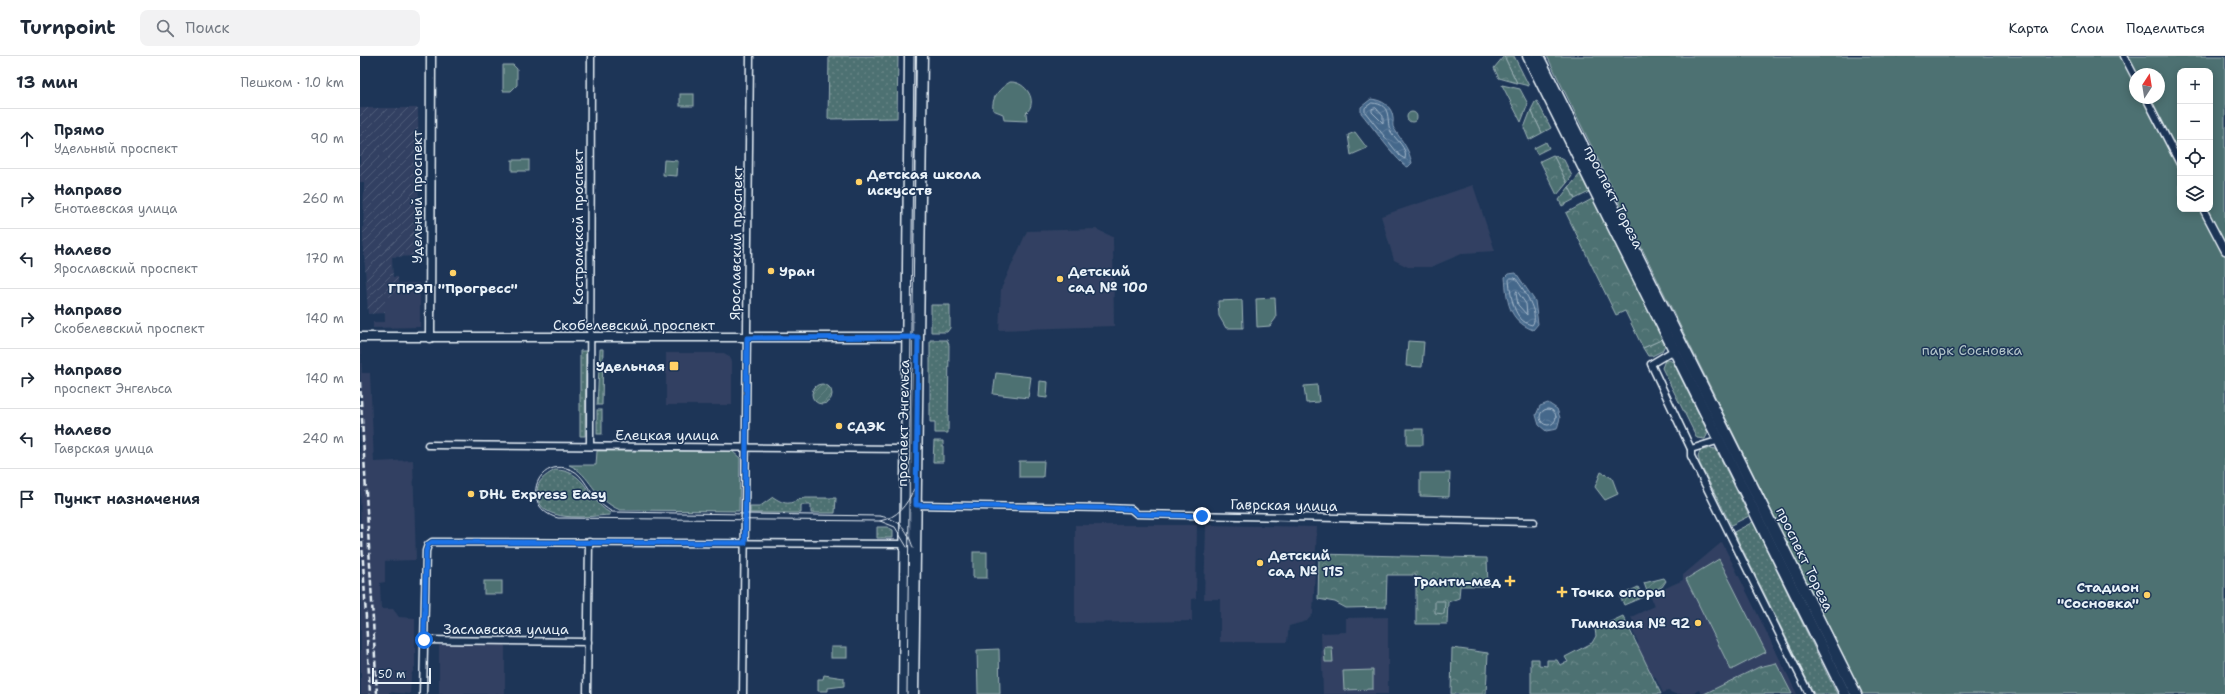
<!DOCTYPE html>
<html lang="ru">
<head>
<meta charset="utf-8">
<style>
  body { margin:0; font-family:"Shantell Sans",sans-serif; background:#f2f2f3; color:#1f2937 }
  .controls { position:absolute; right:12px; top:12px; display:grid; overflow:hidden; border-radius:8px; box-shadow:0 2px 10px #0003 }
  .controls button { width:36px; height:36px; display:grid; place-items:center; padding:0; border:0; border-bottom:1px solid #e0e1e3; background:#fff; color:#1f2937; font:20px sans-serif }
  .compass { position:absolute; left:1769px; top:12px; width:36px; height:36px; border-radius:50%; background:#fff; box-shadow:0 2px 10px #0003; rotate:12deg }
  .scale { position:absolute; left:12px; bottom:10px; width:59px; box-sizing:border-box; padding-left:4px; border:2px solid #e8f1f8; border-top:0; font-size:11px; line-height:14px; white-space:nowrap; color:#e8f1f8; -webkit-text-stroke:3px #1d3557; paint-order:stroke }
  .stop { position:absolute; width:12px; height:12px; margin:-9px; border:3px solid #1a73e8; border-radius:50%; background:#fff }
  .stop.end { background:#1a73e8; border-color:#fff; box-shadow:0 1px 4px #0008 }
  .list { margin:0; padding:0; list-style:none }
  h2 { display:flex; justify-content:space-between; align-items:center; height:52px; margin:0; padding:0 16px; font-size:17px }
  h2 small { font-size:13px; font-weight:400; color:#747a83 }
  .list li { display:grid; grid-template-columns:26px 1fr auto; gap:12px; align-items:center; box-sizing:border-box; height:60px; padding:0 16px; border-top:1px solid #e0e1e3 }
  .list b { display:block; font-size:15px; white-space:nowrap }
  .list p { margin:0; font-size:13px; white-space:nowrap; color:#747a83 }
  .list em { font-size:13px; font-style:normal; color:#747a83 }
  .icon { flex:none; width:22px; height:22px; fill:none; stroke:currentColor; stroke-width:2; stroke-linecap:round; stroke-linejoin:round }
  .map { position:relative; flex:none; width:1865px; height:638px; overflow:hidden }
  header { display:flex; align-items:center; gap:24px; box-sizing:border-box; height:56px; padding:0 20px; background:#fff; border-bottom:1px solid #e0e1e3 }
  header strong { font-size:19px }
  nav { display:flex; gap:22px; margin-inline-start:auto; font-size:14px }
  .search { width:280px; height:36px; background:#f2f2f3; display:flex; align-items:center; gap:10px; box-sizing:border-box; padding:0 14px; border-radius:8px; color:#747a83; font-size:15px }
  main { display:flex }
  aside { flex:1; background:#fff }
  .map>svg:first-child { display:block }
  .built { fill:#314162 }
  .industrial { fill:url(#industrial-furrows) }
  .grass { fill:url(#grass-dots); stroke:#9bb1b5 }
  .forest { fill:url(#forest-crowns); stroke:#9bb1b5 }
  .park { fill:#4e7172; stroke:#9bb1b5; fill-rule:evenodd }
  .garden { fill:url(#garden-furrows); stroke:#9bb1b5 }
  .water { fill:url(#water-waves); stroke:#869eb7 }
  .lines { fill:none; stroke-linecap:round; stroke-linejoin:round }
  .shore { stroke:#a6bacc; stroke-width:1 }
  .minor-casing { stroke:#e8f1f8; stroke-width:9 }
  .tertiary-casing { stroke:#e8f1f8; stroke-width:11 }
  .primary-casing { stroke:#e8f1f8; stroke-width:13 }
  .minor { stroke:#1d3557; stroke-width:6 }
  .tertiary { stroke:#1d3557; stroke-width:8 }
  .primary { stroke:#1d3557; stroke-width:10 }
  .tram { stroke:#e8f1f8; stroke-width:1 }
  .rail { stroke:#e8f1f8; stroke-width:2.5; stroke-dasharray:6 3; stroke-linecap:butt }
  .route { stroke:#1a73e8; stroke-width:5 }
  .poi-dot { fill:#ffd166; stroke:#1d3557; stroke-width:1.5 }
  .labels { text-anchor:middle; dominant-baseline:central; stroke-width:3; stroke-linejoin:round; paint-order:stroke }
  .poi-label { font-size:14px; font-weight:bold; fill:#e8f1f8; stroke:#1d3557; text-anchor:start }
  .street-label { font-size:14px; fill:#e8f1f8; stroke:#1d3557 }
  .park-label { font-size:14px; fill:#b2c4c9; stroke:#1d3557 }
</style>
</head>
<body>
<header>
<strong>Turnpoint</strong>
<div class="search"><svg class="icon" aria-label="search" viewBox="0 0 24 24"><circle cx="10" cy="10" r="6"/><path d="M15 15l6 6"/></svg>Поиск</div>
<nav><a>Карта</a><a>Слои</a><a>Поделиться</a></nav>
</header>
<main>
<aside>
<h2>13 мин<small>Пешком · 1.0 km</small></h2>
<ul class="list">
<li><svg class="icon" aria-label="ahead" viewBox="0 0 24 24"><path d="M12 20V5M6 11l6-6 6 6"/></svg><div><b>Прямо</b><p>Удельный проспект</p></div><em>90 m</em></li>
<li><svg class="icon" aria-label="right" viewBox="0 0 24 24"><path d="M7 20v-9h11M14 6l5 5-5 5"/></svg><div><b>Направо</b><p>Енотаевская улица</p></div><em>260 m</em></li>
<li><svg class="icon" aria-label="left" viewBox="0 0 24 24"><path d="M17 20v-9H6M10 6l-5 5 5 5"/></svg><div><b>Налево</b><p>Ярославский проспект</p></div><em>170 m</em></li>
<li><svg class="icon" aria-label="right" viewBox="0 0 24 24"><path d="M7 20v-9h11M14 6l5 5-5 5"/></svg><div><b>Направо</b><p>Скобелевский проспект</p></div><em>140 m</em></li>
<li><svg class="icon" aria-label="right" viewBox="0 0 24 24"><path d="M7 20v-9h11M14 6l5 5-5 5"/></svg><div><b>Направо</b><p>проспект Энгельса</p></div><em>140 m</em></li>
<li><svg class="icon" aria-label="left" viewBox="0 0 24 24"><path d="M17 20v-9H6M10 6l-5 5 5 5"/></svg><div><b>Налево</b><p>Гаврская улица</p></div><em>240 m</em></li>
<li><svg class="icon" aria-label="arrive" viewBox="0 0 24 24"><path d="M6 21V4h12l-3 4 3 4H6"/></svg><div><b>Пункт назначения</b></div></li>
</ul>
</aside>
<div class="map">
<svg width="1865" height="638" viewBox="0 0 1865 638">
  <defs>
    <pattern id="industrial-furrows" width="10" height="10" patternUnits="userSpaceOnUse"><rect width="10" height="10" fill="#314162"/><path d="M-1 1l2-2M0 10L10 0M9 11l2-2" fill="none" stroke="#4f5d79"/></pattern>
    <pattern id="grass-dots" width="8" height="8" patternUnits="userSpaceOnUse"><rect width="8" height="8" fill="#4e7172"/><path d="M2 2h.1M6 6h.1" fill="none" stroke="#688687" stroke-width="1.8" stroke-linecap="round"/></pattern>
    <pattern id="forest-crowns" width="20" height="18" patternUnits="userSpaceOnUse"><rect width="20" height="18" fill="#4e7172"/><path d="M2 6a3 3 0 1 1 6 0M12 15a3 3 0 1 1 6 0" fill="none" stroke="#688687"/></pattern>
    <pattern id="garden-furrows" width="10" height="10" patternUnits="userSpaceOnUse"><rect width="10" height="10" fill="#4e7172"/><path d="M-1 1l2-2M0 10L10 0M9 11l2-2" fill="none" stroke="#688687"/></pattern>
    <pattern id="water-waves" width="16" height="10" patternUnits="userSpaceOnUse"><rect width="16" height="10" fill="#44678b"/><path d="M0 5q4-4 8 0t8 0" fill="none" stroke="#5f7d9c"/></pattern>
  </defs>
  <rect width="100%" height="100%" fill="#1d3557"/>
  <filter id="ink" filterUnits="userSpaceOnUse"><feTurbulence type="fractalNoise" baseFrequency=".025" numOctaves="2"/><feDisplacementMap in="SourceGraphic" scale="8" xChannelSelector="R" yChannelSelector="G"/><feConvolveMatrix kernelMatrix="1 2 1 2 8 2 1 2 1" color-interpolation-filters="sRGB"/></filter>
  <g filter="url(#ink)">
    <!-- built -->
    <g class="built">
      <polygon points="1113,129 1135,195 1104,197 1071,211 1048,211 1034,204 1021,160"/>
      <polygon points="736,173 753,181 754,270 639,274 641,233 667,175"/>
      <polygon points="38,227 60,227 60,271 13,272 13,266 25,266 24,240 38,240"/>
      <polygon points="0,281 2,317 10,317 14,406 53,404 56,504 25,505 25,526 20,527 21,553 33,553 39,561 55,562 55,610 51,620 50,638 29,636 29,638 1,638"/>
      <polygon points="306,297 364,297 369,300 372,305 372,349 306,349"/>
      <polygon points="715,469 837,469 836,542 832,543 832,565 715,567"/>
      <polygon points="846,469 957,471 953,558 947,565 929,570 927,586 860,586 860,543 844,543"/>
      <polygon points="1362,486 1437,638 1341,638 1339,634 1331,638 1315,638 1308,635 1303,637 1295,621 1281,613 1277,605 1278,586 1272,574 1276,572 1271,561 1294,550 1290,539 1323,524 1323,519"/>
      <polygon points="1028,561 1028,638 963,638 961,577 986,576 986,562"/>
      <polygon points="145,588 145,638 79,638 79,589"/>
    </g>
    <!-- industrial -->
    <polygon class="industrial" points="0,52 58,52 59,200 32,201 33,221 38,221 38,240 25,241 25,257 8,258 3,182 4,126 0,126"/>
    <!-- grass -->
    <g class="grass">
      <polygon points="469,0 538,0 537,62 468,63"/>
      <polygon points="1144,0 1154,0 1169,30 1157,27"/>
      <polygon points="1177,45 1191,72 1182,77 1171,54 1175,46"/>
      <polygon points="1193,99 1204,104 1212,120 1207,127"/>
      <polygon points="1221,117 1231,135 1215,143 1209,131"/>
      <polygon points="571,249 590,249 590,272 587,276 571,276"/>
      <polygon points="1303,283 1305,289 1302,295 1292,300 1288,300 1283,292"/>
      <polygon points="570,284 587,284 589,289 588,377 575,377 575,366 570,366"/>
      <polygon points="240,293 243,293 242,349 237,349"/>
      <polygon points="220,295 226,295 225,380 220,380"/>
      <polygon points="1305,304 1309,304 1313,306 1348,377 1345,383 1337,382 1302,312"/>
      <rect x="237" y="354" width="5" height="24"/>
      <polygon points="574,385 583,385 583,406 573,406"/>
      <polygon points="1350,392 1356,393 1389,460 1371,469 1340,408 1338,400 1340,395"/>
      <path d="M195 414C227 414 226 443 250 457V459C229 460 178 469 177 437 177 425 184 420 195 414Z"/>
      <path d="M413 441C431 453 431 444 446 442 456 442 466 442 476 442L475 457H451V449H441V457H390V451H399Z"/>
      <polygon points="1393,466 1467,618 1477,638 1454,638 1374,476"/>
      <polygon points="517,471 527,471 533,474 533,482 517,482"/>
    </g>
    <!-- forest -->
    <g class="forest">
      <polygon points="1144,0 1157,27 1139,22 1134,12"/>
      <polygon points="1142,29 1160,33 1168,48 1161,66"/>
      <polygon points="1171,54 1182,77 1169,84 1164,72"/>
      <polygon points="1186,86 1189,92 1177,98 1174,92"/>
      <polygon points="1193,99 1207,127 1197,139 1180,105"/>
      <polygon points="1209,131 1215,143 1202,150 1199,144"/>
      <polygon points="1234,142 1303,283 1283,292 1265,255 1256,259 1206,157"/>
      <polygon points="959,498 1127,502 1128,530 1100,530 1099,542 1088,546 1087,568 1056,568 1056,519 1027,519 1026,551 986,552 975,546 958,543"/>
      <polygon points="1263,560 1301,638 1171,638 1171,603 1179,603 1179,609 1187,610 1187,604 1197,604 1200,609 1208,606 1205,601 1232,587 1236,580 1235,573"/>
      <polygon points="1092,592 1128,597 1126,638 1091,638"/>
      <polygon points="1416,607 1432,638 1344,638 1399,611"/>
    </g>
    <!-- park -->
    <g class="park">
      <path d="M1187 0H1865V638H1502ZM1820 15H1850V153H1820ZM1775 18H1799V42H1775Z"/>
      <polygon points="143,9 153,9 157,13 157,29 151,35 143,35"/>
      <path d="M650 26C666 25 679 46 666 57L667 65 644 64 643 58 633 54C631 41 640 32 650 26Z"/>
      <rect x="320" y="38" width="14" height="12"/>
      <circle cx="1052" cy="61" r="5"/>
      <polygon points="995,76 1007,92 991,99 988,79"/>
      <rect x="152" y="104" width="17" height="11"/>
      <polygon points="304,104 318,105 317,120 303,119"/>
      <polygon points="915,242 916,262 910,270 897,271 896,243"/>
      <polygon points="882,244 883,272 866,272 859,260 858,245"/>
      <polygon points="1048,285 1064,286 1062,311 1046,310"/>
      <polygon points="636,317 671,321 668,342 633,338"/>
      <polygon points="680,325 688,326 687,342 679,341"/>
      <polygon points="957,329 959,346 946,347 944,330"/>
      <rect x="1047" y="373" width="16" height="16"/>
      <path d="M237 395H372L380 402 379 455 260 454C233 443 231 418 209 409H236Z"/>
      <polygon points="659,405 684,405 683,421 659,421"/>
      <polygon points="1241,416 1252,422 1258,438 1245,444 1235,431"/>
      <polygon points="1060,417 1090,417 1089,441 1060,440"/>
      <rect x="613" y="496" width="14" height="26"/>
      <polygon points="1359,503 1406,596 1371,614 1326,523"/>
      <rect x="124" y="525" width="18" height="13"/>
      <polygon points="1075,545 1085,545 1084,558 1075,557"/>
      <rect x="471" y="591" width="16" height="11"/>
      <polygon points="964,591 972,591 973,606 965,606"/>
      <polygon points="639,593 640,638 618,638 617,594"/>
      <polygon points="1013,614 1013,633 984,634 983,615"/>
      <polygon points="464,619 484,622 484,630 468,632 468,635 458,635 458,623 463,623"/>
    </g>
    <!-- garden -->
    <g class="garden">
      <circle cx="462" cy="338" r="10"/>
      <polygon points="1304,522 1306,525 1302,531 1288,538 1284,527"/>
      <polygon points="1278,531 1283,541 1264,549 1260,540"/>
    </g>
    <!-- water -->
    <g class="water">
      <path d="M1011 43C1022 44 1032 50 1033 62 1034 66 1031 69 1035 74 1043 87 1048 91 1052 107L1048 111C1040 110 1009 66 1001 57V51Z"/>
      <path d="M1156 217 1175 245 1178 268 1173 274C1148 264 1147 245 1145 221L1148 218Z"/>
      <polygon points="1188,347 1197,353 1200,362 1197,373 1186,375 1179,369 1176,359 1180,350"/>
    </g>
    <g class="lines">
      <!-- shore -->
      <g class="shore">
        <path d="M1012 47C1034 48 1025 66 1031 76 1036 84 1048 92 1045 103L1040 100 1005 56V52Z"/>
        <polygon points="1016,52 1023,60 1023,67 1012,56 1012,53"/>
        <path d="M1151 222H1155C1162 230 1181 259 1172 269 1153 265 1151 240 1149 224Z"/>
        <polygon points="1157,235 1166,248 1167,259 1158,249 1156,237"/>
        <circle cx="1188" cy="361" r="8"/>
      </g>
      <!-- minor casing -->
      <g class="minor-casing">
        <g id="minor">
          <polyline points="1764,0 1775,21"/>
          <polyline points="1786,42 1820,108"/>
          <polyline points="1843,153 1865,195"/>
          <polyline points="1316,293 1291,308 1331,393 1331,400 1449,638"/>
          <polyline points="68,389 547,393"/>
          <polyline points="230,390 231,0"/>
          <polyline points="1331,393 1360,384"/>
          <polyline points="556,449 746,452 771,453 777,458 1174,466"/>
          <polyline points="64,584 228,586"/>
          <polyline points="63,638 66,495 68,489 72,486 546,488"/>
          <polyline points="227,638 229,486"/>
          <polyline points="383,638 390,0"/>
        </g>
      </g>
      <!-- tertiary casing -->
      <g class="tertiary-casing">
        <g id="tertiary">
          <polyline points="0,281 553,281"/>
          <polyline points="70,282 71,0"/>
        </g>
      </g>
      <!-- primary casing -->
      <g class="primary-casing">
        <g id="primary">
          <polyline points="1168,0 1485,638"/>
          <polyline points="1178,0 1496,638"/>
          <polyline points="544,638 550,0"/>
          <polyline points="553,638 562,0"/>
        </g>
      </g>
      <!-- minor -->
      <use href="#minor" class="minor"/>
      <!-- tertiary -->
      <use href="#tertiary" class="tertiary"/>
      <!-- primary -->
      <use href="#primary" class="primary"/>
      <!-- tram -->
      <g class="tram">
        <polyline points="520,465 535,471 547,491"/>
        <path d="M553 492C547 472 540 464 520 460L252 456C246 452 240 448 236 442 226 431 222 415 206 412 173 405 162 453 198 462L520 465C538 461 546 450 554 433"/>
        <polyline points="547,638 554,0"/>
      </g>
      <!-- rail -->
      <g class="rail">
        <polyline points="0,326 17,638"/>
        <polyline points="1,467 10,638"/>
      </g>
    </g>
  </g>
  <g class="lines" filter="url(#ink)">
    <!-- route -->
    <polyline class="route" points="64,584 66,495 68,489 72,486 385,487 387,282 558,281 556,449 746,452 771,453 777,458 842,460"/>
  </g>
  <!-- markers -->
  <g class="poi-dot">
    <circle cx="499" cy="126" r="4"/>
    <circle cx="411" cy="215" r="4"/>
    <circle cx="93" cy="217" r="4"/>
    <circle cx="700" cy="223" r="4"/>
    <rect x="309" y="305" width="10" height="10" rx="2"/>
    <circle cx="479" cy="370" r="4"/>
    <circle cx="111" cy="438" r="4"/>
    <circle cx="900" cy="507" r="4"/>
    <path d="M1148 519h4v4h4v4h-4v4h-4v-4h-4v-4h4z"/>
    <path d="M1200 530h4v4h4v4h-4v4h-4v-4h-4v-4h4z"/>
    <circle cx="1787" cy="539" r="4"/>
    <circle cx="1338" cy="567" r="4"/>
  </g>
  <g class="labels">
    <!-- poi labels -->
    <g class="poi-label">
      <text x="507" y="118">Детская школа<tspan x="507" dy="16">искусств</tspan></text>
      <text x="419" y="215">Уран</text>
      <text x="708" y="215">Детский<tspan x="708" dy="16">сад № 100</tspan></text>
      <text x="93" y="232" text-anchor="middle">ГПРЭП "Прогресс"</text>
      <text x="305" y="310" text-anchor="end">Удельная</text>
      <text x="487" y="370">СДЭК</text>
      <text x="119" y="438">DHL Express Easy</text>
      <text x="908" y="499">Детский<tspan x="908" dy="16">сад № 115</tspan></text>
      <text x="1141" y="525" text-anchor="end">Гранти-мед</text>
      <text x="1779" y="531" text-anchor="end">Стадион<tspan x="1779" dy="16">"Сосновка"</tspan></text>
      <text x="1211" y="536">Точка опоры</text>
      <text x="1330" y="567" text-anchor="end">Гимназия № 92</text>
    </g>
    <!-- street labels -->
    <g class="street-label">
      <text transform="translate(57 141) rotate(-90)">Удельный проспект</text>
      <text transform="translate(1254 141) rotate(63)">проспект Тореза</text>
      <text transform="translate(218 171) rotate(-90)">Костромской проспект</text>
      <text transform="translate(376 187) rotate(-89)">Ярославский проспект</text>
      <text x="274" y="269">Скобелевский проспект</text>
      <text transform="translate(543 367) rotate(-89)">проспект Энгельса</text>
      <text x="307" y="379">Елецкая улица</text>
      <text transform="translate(924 449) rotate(1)">Гаврская улица</text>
      <text transform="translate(1445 503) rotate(64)">проспект Тореза</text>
      <text x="146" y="573">Заславская улица</text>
    </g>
    <!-- park labels -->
    <g class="park-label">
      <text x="1612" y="294">парк Сосновка</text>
    </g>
  </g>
</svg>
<div class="controls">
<button>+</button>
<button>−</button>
<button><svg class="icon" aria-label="locate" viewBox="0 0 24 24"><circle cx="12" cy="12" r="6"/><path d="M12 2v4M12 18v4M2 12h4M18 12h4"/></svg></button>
<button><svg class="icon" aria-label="layers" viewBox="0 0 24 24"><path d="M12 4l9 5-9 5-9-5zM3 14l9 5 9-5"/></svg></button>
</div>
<svg class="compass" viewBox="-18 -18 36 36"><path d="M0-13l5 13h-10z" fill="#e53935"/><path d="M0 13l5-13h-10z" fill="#747a83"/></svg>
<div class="scale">50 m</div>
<div class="stop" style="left:64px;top:584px"></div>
<div class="stop end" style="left:842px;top:460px"></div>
</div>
</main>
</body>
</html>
